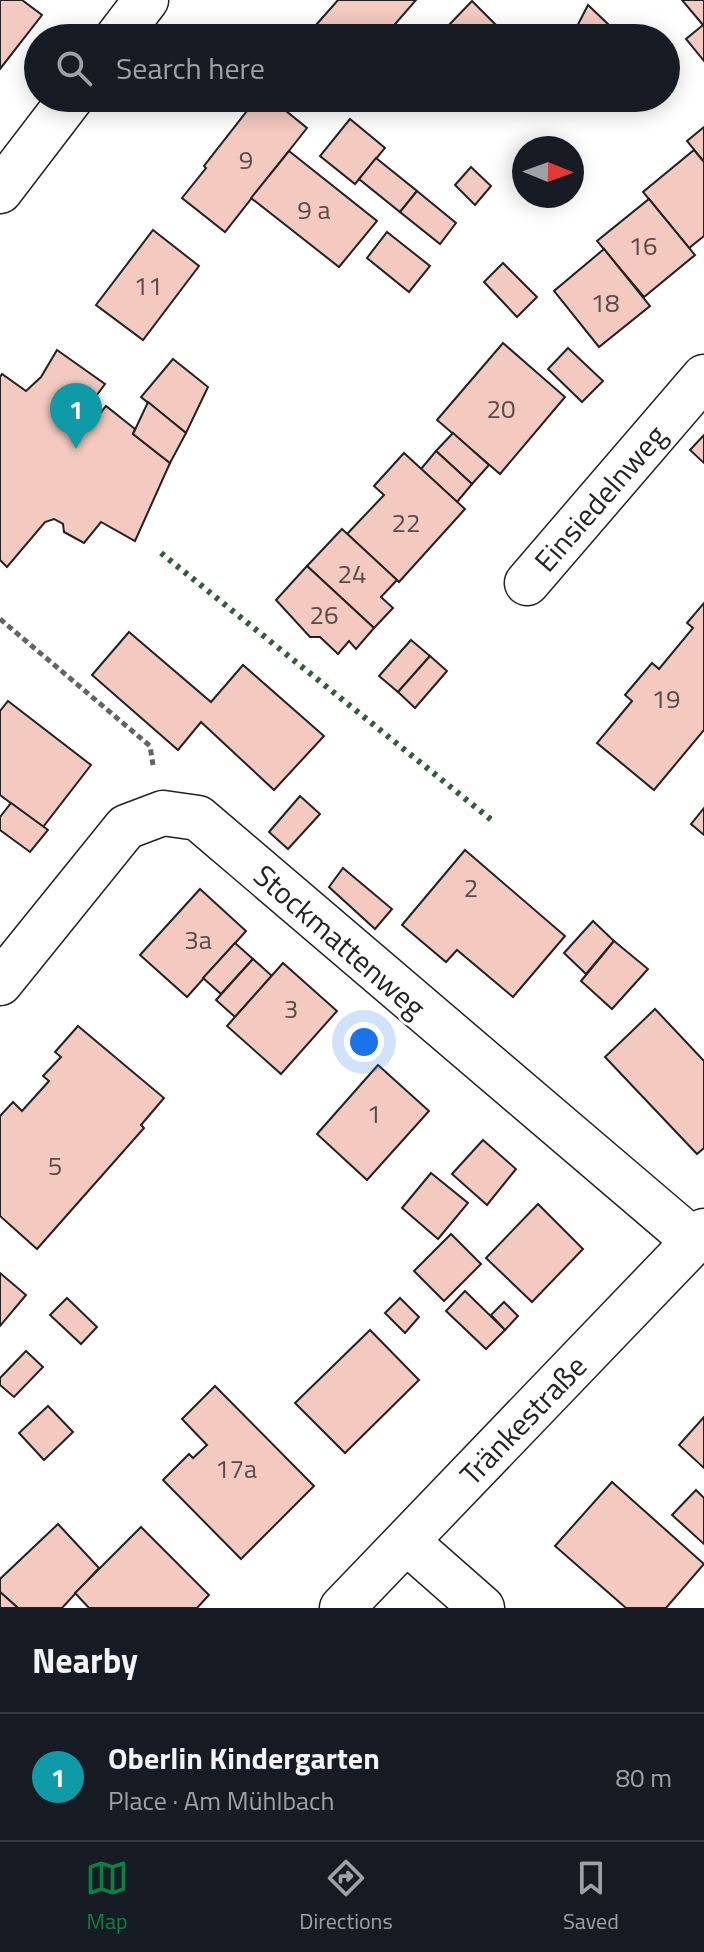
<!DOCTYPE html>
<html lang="en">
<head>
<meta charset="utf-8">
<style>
  body { margin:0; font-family:"Titillium Web",sans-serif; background:#20242c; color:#f1f3f6 }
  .compass { position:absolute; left:512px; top:136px; width:72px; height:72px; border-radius:50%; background:#171b24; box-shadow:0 4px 20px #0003; rotate:91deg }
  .you { position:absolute; left:364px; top:1042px; width:28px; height:28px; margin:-20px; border:6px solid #fff; border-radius:50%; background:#1a73e8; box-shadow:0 0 0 12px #1a73e833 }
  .badge { display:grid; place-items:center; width:52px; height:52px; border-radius:50%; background:#0b8043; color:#fff; font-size:26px; font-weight:700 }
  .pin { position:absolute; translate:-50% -66px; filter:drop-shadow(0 2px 4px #0008) }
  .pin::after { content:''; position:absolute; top:42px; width:28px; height:24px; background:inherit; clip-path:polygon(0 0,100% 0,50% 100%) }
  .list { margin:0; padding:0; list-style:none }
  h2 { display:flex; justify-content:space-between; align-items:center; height:104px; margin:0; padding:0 32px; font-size:34px }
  h2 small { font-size:26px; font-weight:400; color:#9ea1a6 }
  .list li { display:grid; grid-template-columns:52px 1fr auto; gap:24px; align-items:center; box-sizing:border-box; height:128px; padding:0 32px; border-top:2px solid #363941 }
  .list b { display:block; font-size:30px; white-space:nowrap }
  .list p { margin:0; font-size:26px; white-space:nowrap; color:#9ea1a6 }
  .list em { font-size:26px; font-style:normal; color:#9ea1a6 }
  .icon { flex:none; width:44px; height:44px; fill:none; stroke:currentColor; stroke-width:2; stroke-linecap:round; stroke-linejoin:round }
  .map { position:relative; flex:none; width:704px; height:1608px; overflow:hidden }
  .search { position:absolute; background:#171b24; box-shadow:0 4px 20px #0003; left:24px; right:24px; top:24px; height:88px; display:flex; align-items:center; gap:20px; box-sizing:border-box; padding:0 28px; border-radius:44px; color:#9ea1a6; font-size:30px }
  .sheet { height:232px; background:#171b24 }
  nav { display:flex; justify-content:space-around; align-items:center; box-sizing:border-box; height:112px; border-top:2px solid #363941; background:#171b24; font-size:22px; color:#9ea1a6 }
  nav a { display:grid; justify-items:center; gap:4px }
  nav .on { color:#0b8043 }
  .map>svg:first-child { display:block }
  .building { fill:#f3c9c0; stroke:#222; stroke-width:2 }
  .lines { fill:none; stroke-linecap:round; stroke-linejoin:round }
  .minor-casing { stroke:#222; stroke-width:47 }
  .path { stroke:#646464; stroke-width:5; stroke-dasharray:6 4; stroke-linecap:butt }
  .minor { stroke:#fff; stroke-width:44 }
  .hedge { stroke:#2f5e38; stroke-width:6; stroke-dasharray:4 6; stroke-linecap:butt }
  .labels { text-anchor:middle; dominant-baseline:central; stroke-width:6; stroke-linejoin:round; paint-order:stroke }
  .number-label { font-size:26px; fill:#564c4a }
  .street-label { font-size:30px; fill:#222; stroke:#fff }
</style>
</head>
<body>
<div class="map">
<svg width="704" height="1608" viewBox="0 0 704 1608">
  <rect width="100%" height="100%" fill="#fff"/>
  <!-- building -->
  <g class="building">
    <polygon points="0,0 22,0 42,15 0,69"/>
    <polygon points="338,0 416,0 383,38 331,38 316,25"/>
    <polygon points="682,0 704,0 704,26 703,25"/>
    <polygon points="472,1 509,38 456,38 446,28"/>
    <polygon points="588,5 609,25 601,38 571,38"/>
    <polygon points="703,25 704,26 704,61 686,39"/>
    <polygon points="257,98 270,98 307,128 225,232 182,198 206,168 204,166"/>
    <polygon points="350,119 385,148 355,184 320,156"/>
    <polygon points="704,127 704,162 687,141"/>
    <polygon points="694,150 704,162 704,236 689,248 643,192"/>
    <polygon points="289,151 377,221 339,267 251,198"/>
    <polygon points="376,158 417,191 400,212 359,179"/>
    <polygon points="471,167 491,186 475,205 455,185"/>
    <polygon points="417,191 456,223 440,244 400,212"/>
    <polygon points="649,199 695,255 644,297 597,241"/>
    <polygon points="153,230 199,266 143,340 96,305"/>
    <polygon points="387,232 430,266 409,292 367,258"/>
    <polygon points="604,249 650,306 599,347 554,291"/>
    <polygon points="503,263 537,297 517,317 484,282"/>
    <polygon points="503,343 565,397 500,474 437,420"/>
    <polygon points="568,348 603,381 582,402 548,369"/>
    <polygon points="57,350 105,384 85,411 95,420 106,406 135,429 133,434 170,463 135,541 101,522 84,543 64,532 63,524 54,519 45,522 7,567 0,560 0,377 2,374 26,391 41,377"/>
    <polygon points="173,359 208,387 186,433 141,397"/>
    <polygon points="148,402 186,433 170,463 133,434"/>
    <polygon points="453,433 489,465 472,484 436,451"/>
    <polygon points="704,435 704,463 690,450"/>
    <polygon points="436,451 472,484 457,502 421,469"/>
    <polygon points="404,453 465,509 399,582 347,534 384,495 374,486"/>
    <polygon points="342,529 397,580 381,597 393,608 374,628 307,566"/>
    <polygon points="307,566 374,628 356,649 349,641 338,654 320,637 310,637 276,600"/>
    <polygon points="704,603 704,730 654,790 597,743 632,701 625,695 652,663 659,669 693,628 687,623"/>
    <polygon points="129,632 211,702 243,665 324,736 274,790 201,722 178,750 92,675"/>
    <polygon points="411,640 430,656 398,692 379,676"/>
    <polygon points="430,656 447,671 415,708 398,692"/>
    <polygon points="8,701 91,765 43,827 0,795 0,711"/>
    <polygon points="300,796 320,814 288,849 269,832"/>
    <polygon points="11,803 48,830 30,852 0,830 0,817"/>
    <polygon points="704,808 704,835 691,824"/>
    <polygon points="465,850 565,936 513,997 457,950 446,962 402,925"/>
    <polygon points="343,868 392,909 375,929 329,887"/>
    <polygon points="200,889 246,931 187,997 140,955"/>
    <polygon points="593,921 614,941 586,974 564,953"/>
    <polygon points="614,941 648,969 612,1009 581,981"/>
    <polygon points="235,943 253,959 221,994 203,978"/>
    <polygon points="253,959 272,976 235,1017 216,1000"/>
    <polygon points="283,963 337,1011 281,1074 227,1026"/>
    <polygon points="655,1009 704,1061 704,1148 697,1154 605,1057"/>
    <polygon points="78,1026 164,1098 141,1125 144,1128 37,1249 0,1216 0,1116 13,1102 22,1111 49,1081 43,1076 61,1057 55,1052"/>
    <polygon points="378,1065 429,1111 367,1180 317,1134"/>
    <polygon points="483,1140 516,1169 487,1205 452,1174"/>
    <polygon points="431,1173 468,1203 438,1239 402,1208"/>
    <polygon points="538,1204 583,1249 532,1302 486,1258"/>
    <polygon points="451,1234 481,1264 444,1301 414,1271"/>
    <polygon points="0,1273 26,1295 0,1326"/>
    <polygon points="465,1291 505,1330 486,1349 446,1311"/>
    <polygon points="67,1298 97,1327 81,1344 50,1315"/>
    <polygon points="400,1298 419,1317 405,1333 385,1313"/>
    <polygon points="504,1302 518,1316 505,1330 491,1315"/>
    <polygon points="370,1330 419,1380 345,1453 295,1403"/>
    <polygon points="26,1351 43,1367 14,1397 0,1385 0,1378"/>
    <polygon points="215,1386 314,1486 241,1559 163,1480 189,1454 193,1458 207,1445 182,1419"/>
    <polygon points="48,1406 73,1432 44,1460 19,1433"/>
    <polygon points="704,1417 704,1468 679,1445"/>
    <polygon points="612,1482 704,1564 666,1608 626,1608 555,1546"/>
    <polygon points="696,1490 704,1498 704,1544 672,1515"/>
    <polygon points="58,1524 99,1568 62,1608 18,1608 0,1592 0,1579"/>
    <polygon points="141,1527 209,1595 197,1608 89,1608 75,1593"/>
    <polygon points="0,1592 18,1608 0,1608"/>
  </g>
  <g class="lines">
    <!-- minor casing -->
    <g class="minor-casing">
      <g id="minor">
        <polyline points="117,38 146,0"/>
        <polyline points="0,191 71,98"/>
        <polyline points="527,583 704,377"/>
        <polyline points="0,983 126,827 163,813 198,818 694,1241"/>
        <polyline points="407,1542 482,1608"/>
        <polyline points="342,1608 704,1231"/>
      </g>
    </g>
    <!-- path -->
    <polyline class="path" points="0,619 150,746 153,765"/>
    <!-- minor -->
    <use href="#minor" class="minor"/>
    <!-- hedge -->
    <polyline class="hedge" points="161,553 494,822"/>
  </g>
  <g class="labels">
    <!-- number labels -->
    <g class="number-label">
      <text x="246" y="159">9</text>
      <text x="314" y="209">9 a</text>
      <text x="643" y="245">16</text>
      <text x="148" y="285">11</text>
      <text x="605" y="302">18</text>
      <text x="501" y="408">20</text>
      <text x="406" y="522">22</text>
      <text x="352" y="573">24</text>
      <text x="324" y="614">26</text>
      <text x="666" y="698">19</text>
      <text x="471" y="887">2</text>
      <text x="198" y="939">3a</text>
      <text x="291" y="1008">3</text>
      <text x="374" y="1113">1</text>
      <text x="55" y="1165">5</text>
      <text x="236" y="1468">17a</text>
    </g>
    <!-- street labels -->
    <g class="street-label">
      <text transform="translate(600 498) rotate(-49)">Einsiedelnweg</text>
      <text transform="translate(340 941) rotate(41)">Stockmattenweg</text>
      <text transform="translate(523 1420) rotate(-46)">Tränkestraße</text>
    </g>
  </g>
</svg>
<svg class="compass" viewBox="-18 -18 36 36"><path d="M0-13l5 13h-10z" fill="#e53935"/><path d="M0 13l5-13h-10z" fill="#9ea1a6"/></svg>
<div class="you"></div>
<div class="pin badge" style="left:76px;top:449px;background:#0f9aa8">1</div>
<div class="search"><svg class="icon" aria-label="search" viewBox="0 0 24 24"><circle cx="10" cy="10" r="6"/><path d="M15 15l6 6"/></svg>Search here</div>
</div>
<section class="sheet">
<h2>Nearby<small></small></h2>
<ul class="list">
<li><span class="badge" style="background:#0f9aa8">1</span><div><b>Oberlin Kindergarten</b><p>Place · Am Mühlbach</p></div><em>80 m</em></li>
</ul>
</section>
<nav>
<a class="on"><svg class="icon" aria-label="map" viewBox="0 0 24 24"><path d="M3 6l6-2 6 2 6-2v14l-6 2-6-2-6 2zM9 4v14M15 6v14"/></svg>Map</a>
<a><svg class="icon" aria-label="directions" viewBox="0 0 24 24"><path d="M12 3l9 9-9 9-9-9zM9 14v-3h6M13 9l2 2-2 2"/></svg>Directions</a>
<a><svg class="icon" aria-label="saved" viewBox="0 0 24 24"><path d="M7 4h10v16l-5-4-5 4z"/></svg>Saved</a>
</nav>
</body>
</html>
